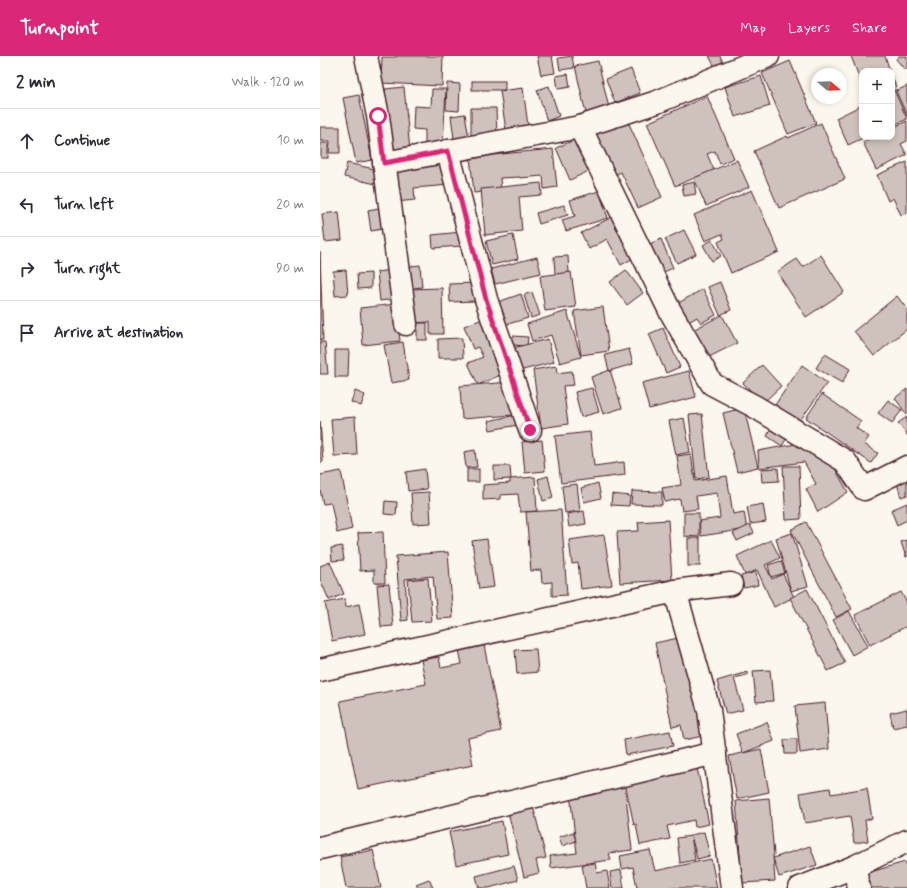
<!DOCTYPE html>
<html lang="en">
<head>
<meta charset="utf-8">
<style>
  body { margin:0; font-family:Mynerve,sans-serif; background:#f2f2f3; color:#2b2b33 }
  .controls { position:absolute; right:12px; top:12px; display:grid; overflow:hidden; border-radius:8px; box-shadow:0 2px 6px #0003 }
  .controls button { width:36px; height:36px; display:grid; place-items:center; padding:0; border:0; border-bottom:1px solid #e1e1e2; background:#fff; color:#2b2b33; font:20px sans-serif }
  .compass { position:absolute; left:491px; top:12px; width:36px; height:36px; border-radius:50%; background:#fff; box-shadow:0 2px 6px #0003; rotate:109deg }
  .stop { position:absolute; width:12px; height:12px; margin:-9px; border:3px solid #db2777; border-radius:50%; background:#fff }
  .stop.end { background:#db2777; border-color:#fff; box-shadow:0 1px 4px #0008 }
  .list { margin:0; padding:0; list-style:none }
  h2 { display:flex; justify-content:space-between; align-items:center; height:52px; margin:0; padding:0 16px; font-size:17px }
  h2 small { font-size:13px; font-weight:400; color:#7c7c81 }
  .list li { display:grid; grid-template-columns:26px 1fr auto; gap:12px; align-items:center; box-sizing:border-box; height:64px; padding:0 16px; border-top:1px solid #e1e1e2 }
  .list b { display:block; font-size:15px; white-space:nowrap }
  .list em { font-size:13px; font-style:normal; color:#7c7c81 }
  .icon { flex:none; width:22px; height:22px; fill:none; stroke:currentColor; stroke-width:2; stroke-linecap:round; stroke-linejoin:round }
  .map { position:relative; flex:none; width:587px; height:832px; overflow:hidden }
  header { display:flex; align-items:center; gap:24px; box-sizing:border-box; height:56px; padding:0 20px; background:#db2777; color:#fff }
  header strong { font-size:19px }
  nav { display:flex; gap:22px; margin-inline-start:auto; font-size:14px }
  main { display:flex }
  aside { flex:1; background:#fff }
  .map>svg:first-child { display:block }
  .building { fill:#cfc2bc; stroke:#4a1f2b }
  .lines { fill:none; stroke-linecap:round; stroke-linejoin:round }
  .minor-casing { stroke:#4a1f2b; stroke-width:25 }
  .minor { stroke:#fbf7ec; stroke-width:22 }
  .route { stroke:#db2777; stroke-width:5 }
</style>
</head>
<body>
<header>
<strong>Turnpoint</strong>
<nav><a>Map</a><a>Layers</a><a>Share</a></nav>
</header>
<main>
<aside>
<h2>2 min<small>Walk · 120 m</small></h2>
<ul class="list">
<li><svg class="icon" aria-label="ahead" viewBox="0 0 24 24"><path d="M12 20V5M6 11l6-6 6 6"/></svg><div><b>Continue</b></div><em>10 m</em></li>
<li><svg class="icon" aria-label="left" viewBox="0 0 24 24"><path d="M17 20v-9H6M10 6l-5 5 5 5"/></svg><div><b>Turn left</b></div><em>20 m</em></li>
<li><svg class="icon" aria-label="right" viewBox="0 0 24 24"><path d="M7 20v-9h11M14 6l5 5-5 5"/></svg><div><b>Turn right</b></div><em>90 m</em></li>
<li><svg class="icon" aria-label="arrive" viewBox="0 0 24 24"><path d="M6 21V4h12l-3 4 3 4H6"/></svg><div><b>Arrive at destination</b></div></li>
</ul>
</aside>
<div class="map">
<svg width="587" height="832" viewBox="0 0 587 832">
  <rect width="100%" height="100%" fill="#fbf7ec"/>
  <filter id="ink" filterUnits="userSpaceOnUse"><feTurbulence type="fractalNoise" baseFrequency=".025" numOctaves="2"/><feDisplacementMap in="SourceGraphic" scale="8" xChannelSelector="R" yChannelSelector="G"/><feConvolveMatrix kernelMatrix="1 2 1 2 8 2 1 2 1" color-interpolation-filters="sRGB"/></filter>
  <g filter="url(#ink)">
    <!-- building -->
    <g class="building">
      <polygon points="76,0 123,0 122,30 61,27 62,1 76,1"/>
      <polygon points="217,0 232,0 235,17 221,19"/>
      <polygon points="252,0 254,12 240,14 238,2"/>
      <polygon points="389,0 400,0 403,6 395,11"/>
      <polygon points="531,0 565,0 570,15 542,15 542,29"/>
      <polygon points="579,0 587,0 587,12 585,14 576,3"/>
      <polygon points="278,5 289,52 266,58 255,10"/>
      <polygon points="470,5 496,67 468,78 442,17"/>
      <polygon points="311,13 320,37 295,47 286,23"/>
      <polygon points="248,18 250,31 238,33 236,20"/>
      <polygon points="441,20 450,50 415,61 405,31"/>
      <polygon points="572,20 577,34 572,35"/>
      <rect x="152" y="25" width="33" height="9"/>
      <polygon points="127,27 140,28 139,55 126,54"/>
      <polygon points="229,30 239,60 227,65 217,34"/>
      <polygon points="587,30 587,60 576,35"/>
      <polygon points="84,31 90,95 71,97 65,33"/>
      <polygon points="203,32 209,77 187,81 180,35"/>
      <polygon points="112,33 126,33 123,89 105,88 105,74 93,73 94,50 111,51"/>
      <polygon points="574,34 587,63 572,70 572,35"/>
      <polygon points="39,39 52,104 36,107 23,42"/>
      <polygon points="387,40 414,102 400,108 395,95 387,98 394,114 355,130 327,67"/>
      <polygon points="542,49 542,81 545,81 528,89 516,62"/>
      <polygon points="151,52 176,52 177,81 151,82"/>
      <polygon points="145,58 150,88 135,90 131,60"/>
      <polygon points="306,61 342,141 318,152 301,116 291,121 272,77"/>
      <polygon points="587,65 587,85 581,88 587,99 556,114 543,86 553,81 572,81 572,72"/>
      <polygon points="501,67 525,123 459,152 434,95 467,80 468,82"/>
      <polygon points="0,71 20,71 20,97 9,97 10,85 0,85"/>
      <polygon points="263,80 277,111 250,124 236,92"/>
      <rect x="1" y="87" width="7" height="15"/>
      <polygon points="233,93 237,131 224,133 223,120 200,122 200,121 180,122 181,134 154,137 150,101"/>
      <polygon points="417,104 429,131 386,150 374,122"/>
      <polygon points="587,106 587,157 581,159 573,142 568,145 557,119"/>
      <polygon points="27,107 59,114 56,128 24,121"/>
      <polygon points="128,107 130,129 94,132 95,144 76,146 73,112"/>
      <polygon points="374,126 376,138 364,140 362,129"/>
      <polygon points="221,127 222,139 199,141 202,175 165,179 161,133"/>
      <polygon points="432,134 459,196 411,217 398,186 404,183 402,178 385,185 374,159"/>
      <polygon points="279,135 288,162 246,175 242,164 255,160 250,144"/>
      <polygon points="244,149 248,159 219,168 216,157"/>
      <polygon points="65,151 68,172 51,175 48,154"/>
      <polygon points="19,156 22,184 5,186 2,158"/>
      <polygon points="296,159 317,200 301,209 287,183 269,193 261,177"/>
      <polygon points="364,174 376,198 357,207 345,183"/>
      <polygon points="141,176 142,190 113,192 112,179"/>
      <polygon points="193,179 198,203 172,209 166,185"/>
      <polygon points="341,183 353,212 339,218 327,189"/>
      <polygon points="392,184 401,200 392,205 383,189"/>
      <polygon points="0,196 3,284 0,284"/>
      <polygon points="501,199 524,236 486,261 457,216 477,203 483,211"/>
      <polygon points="248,200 249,217 235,218 234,201"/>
      <polygon points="217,201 221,217 175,228 171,213"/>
      <polygon points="100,209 102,231 86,233 84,211"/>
      <polygon points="26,214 28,239 15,240 13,215"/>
      <polygon points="71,214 74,243 60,245 57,216"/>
      <polygon points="306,214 323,237 307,249 290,226"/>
      <polygon points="251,216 256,251 225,255 220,220"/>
      <polygon points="51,217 51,232 38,233 37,218"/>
      <polygon points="400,226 411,254 400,259 388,231"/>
      <polygon points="155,227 156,245 130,246 129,228"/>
      <polygon points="122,232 123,278 110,278 110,266 91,267 90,233"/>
      <polygon points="383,233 396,259 381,267 377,261 363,269 353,250"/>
      <polygon points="212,236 220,259 211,262 204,239"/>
      <polygon points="201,238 208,262 185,269 178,246"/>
      <polygon points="577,240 587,253 587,273 554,300 534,275"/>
      <polygon points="76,248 80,285 43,289 40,252"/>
      <polygon points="283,251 289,295 261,299 254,255"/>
      <polygon points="247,255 261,301 240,307 231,279 212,285 207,268"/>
      <polygon points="402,259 417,287 381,305 367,277"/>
      <polygon points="163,263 185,317 158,329 148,307 163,301 158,291 153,293 144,270"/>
      <rect x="97" y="267" width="10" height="17"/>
      <polygon points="343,272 360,311 346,317 329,278"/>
      <polygon points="193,280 208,281 207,290 192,289"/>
      <polygon points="142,282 143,302 118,302 118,283"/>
      <polygon points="228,283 234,306 199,315 193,292"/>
      <polygon points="0,286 5,286 8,318 0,318"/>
      <polygon points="83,286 89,324 71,327 64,289"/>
      <polygon points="309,293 313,308 289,315 285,299"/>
      <polygon points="15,294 29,294 28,321 15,321"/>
      <polygon points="505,298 530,313 522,327 496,312"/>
      <polygon points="442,309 461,330 443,347 423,327"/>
      <polygon points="482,309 507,327 479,366 455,349"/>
      <polygon points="236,310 237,317 252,315 254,329 243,330 248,368 221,372 213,314"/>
      <polygon points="290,314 302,352 283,358 271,321"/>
      <polygon points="369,315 376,341 329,353 322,327"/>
      <polygon points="190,326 193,359 142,363 140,330"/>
      <polygon points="272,332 279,356 261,361 255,336"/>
      <polygon points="587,333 587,359 575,342"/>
      <polygon points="35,335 45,339 41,350 31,346"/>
      <polygon points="502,338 541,365 536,372 549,381 544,388 558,397 551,407 486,362"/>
      <polygon points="568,344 582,354 572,367 558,357"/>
      <polygon points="424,352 438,411 417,416 403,357"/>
      <polygon points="382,358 389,421 376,423 369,359"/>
      <polygon points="196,359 198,369 170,374 168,365"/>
      <polygon points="35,361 37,399 14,400 11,363"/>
      <polygon points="587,361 587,379 578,367"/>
      <polygon points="364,362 370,396 356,399 349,365"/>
      <polygon points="0,365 3,406 0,406"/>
      <polygon points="452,371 468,380 462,390 447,380"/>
      <polygon points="270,376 274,410 304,406 305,419 241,427 235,380"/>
      <polygon points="222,384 225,415 205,417 202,386"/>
      <polygon points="481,387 509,402 528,436 498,456 486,433 496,428 484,406 439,412 438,395"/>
      <polygon points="155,394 157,411 146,412 144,396"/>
      <polygon points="371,398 375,425 407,420 413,458 424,456 427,473 381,480 379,465 400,462 397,437 376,440 378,453 362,455 360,443 345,446 342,432 361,429 357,400"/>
      <polygon points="174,410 190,410 191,423 174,424"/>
      <polygon points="463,410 479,410 481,463 466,464"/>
      <polygon points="458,412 459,425 442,426 441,413"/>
      <polygon points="105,413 107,433 88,435 86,416"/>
      <rect x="147" y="413" width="12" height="13"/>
      <polygon points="21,415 32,473 17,477 11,447 3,448 0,434 0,419"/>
      <polygon points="587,417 587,439 581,441 575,420"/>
      <polygon points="228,420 233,442 223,445 218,423"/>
      <polygon points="215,421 217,455 200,456 198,438 180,439 180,443 163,444 163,429 190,427 190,423"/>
      <polygon points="278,427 281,442 264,446 261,432"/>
      <polygon points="257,428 260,455 245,457 242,430"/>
      <polygon points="312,435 342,436 342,449 311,448"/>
      <polygon points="109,436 111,467 93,468 91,437"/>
      <polygon points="292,438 310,440 309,450 291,449"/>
      <polygon points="65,445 77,446 76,459 64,458"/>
      <polygon points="587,447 587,464 577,469 571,454"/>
      <polygon points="443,448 446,466 430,468 427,451"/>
      <polygon points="241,454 247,539 232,540 232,526 222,527 221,514 211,515 206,456"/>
      <polygon points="264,455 266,468 249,471 247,458"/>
      <polygon points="364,457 379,457 379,481 364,480"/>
      <polygon points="348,464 352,524 300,527 297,476 319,475 318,466"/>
      <polygon points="486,466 532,553 516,561 471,474"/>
      <polygon points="430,469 434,477 417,485 413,477"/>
      <polygon points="63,476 65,527 54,527 54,514 40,515 38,477"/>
      <polygon points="472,477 488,530 471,535 456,482"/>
      <polygon points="284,479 292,529 261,533 258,507 252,508 249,484"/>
      <rect x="368" y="482" width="12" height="28"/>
      <polygon points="167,483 174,531 159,533 152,485"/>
      <polygon points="451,484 460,502 445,509 452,523 463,518 474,541 454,551 437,514 425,519 417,500"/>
      <polygon points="587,484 587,501 586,501 581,486"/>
      <polygon points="22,490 24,504 12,505 11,492"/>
      <polygon points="128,496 133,562 117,563 113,520 85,523 88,564 81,565 76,500"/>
      <polygon points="461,505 465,517 451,521 448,509"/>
      <polygon points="10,506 24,538 9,544 0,523 0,510"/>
      <polygon points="436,516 438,529 424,532 421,520"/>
      <polygon points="108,522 112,565 92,566 88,524"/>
      <polygon points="69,528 73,570 61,571 57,529"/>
      <polygon points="487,533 525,607 508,615 470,542"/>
      <polygon points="581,536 587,547 587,570 550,589 535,559"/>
      <polygon points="25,543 26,551 39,548 45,578 12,585 5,547"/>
      <polygon points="529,555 548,590 532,599 513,564"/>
      <polygon points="363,581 383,680 364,684 361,669 352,671 335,587"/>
      <polygon points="163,584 181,675 148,682 153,709 38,733 20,645 106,628 101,604 119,601 121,612 142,608 138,589"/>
      <polygon points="216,593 218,616 197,618 195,594"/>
      <polygon points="450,614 453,645 436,646 433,615"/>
      <polygon points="427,616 427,619 414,622 423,654 406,658 397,625"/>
      <polygon points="505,647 509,693 480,697 475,650"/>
      <polygon points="587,653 587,669 573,672 570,657"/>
      <polygon points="447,666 454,685 423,697 416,678"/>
      <polygon points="350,675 353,690 306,699 304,684"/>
      <polygon points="477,683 477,698 465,698 464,684"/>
      <polygon points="441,693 449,736 417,743 409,700"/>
      <polygon points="377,712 389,768 375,771 374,764 347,770 350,783 320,789 316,768 314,769 305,727"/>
      <polygon points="305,731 312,794 289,797 291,804 231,812 230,800 257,797 250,738"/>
      <polygon points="510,732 511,738 547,732 552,763 545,764 548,785 534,787 530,760 485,767 480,737"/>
      <polygon points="449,742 454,799 453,799 455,825 422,827 416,745"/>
      <polygon points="213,750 226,802 216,804 219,817 204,821 188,756"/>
      <polygon points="182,765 188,798 136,809 129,776"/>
      <polygon points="253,776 256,785 242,790 239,781"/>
      <polygon points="384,776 390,800 377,803 371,779"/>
      <polygon points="371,780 375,804 360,807 357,782"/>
      <polygon points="490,790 497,809 459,821 453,802"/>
      <polygon points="53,794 61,832 26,832 20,801"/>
      <polygon points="330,794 335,815 391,803 397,832 317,832 313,811 302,813 300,800"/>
      <polygon points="585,806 587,814 587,832 551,832 547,817"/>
      <polygon points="275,807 277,817 287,815 290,832 266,832 262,809"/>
      <polygon points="194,810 198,824 169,832 159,832 156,820"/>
      <polygon points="301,814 304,832 292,832 290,816"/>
      <polygon points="109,823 113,832 98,832 96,828"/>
    </g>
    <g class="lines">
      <!-- minor casing -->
      <g class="minor-casing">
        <g id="minor">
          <polyline points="46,0 58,60 86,268"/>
          <polyline points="260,71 337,46 448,0"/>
          <polyline points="128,95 166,243 210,374"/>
          <polyline points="64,107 260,71 349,253 392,328 434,350 525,405 544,433 587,411"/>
          <polyline points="411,528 355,535 389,654 412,832"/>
          <polyline points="0,614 355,535"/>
          <polyline points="0,792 395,697"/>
          <polyline points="534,811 539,832"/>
          <polyline points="480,832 534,811 587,785"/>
        </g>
      </g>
      <!-- minor -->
      <use href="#minor" class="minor"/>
    </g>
  </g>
  <g class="lines" filter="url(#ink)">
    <!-- route -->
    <polyline class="route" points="58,60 64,107 128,95 166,243 210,374"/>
  </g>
</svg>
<div class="controls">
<button>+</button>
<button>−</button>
</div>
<svg class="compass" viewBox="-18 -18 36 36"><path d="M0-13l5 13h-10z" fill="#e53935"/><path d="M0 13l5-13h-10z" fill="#7c7c81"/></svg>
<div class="stop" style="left:58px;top:60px"></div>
<div class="stop end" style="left:210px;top:374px"></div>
</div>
</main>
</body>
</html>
